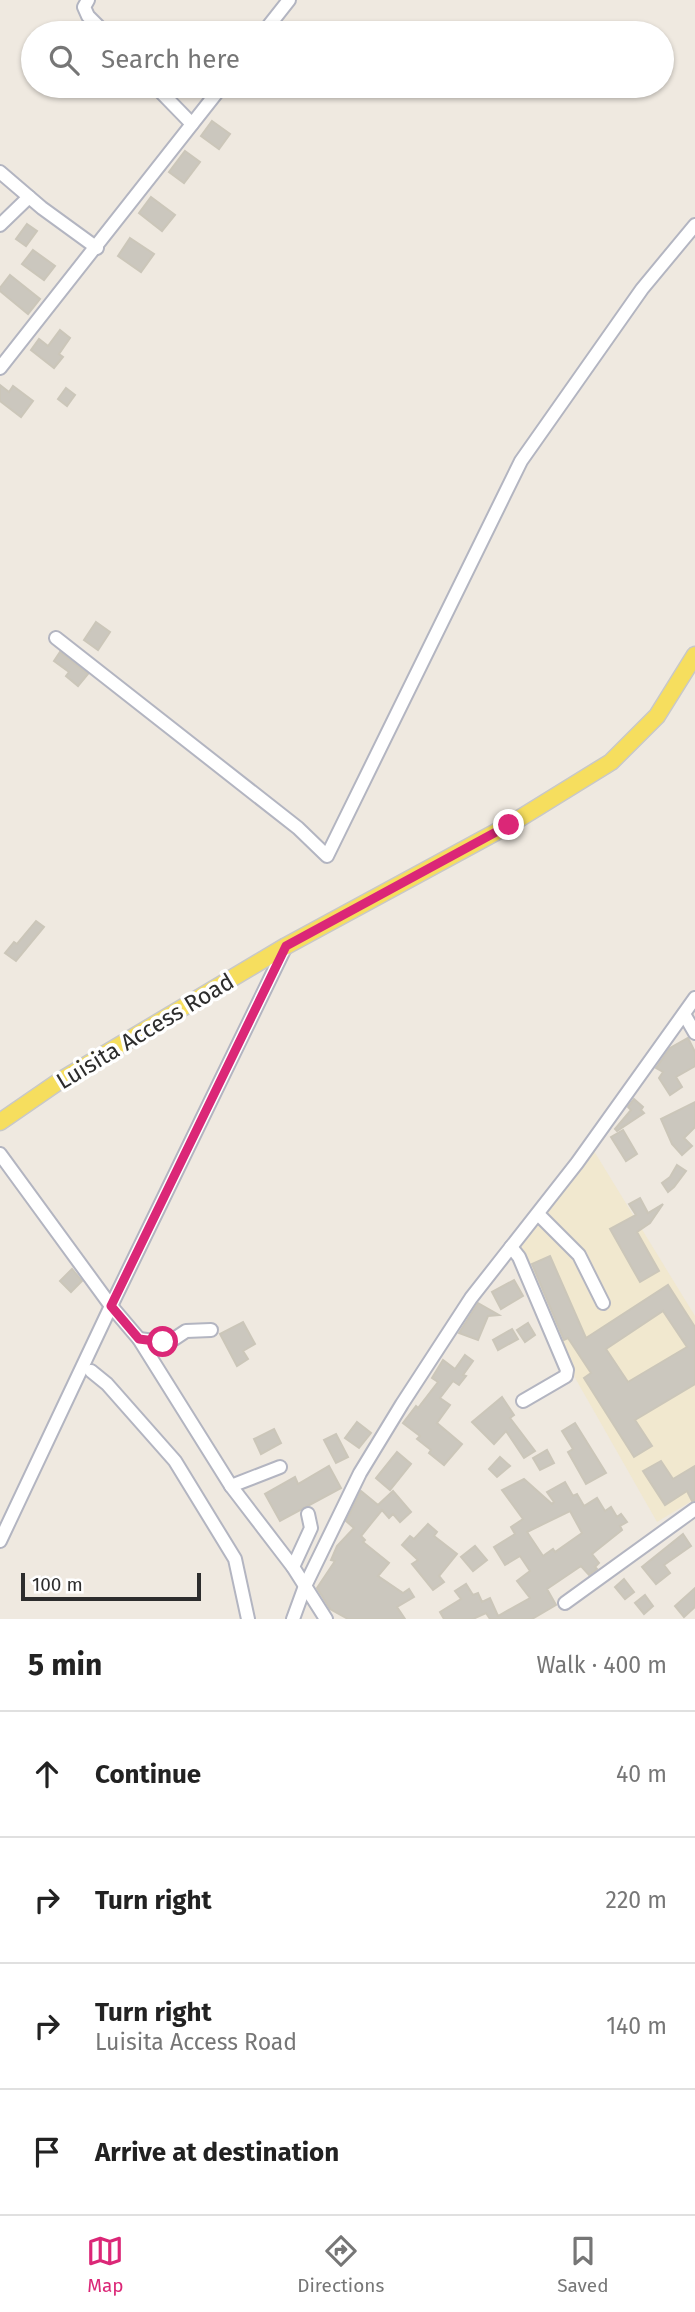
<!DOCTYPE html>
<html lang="en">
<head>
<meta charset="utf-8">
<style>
  body { margin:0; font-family:"Fira Sans",sans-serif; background:#f6f6f6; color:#222 }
  .scale { position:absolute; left:21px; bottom:18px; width:180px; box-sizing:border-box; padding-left:7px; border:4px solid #2d2d2d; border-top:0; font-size:19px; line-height:24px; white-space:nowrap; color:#2d2d2d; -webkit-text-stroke:5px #fff; paint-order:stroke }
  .stop { position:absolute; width:21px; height:21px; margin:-16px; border:5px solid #db2777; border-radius:50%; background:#fff }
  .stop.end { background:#db2777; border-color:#fff; box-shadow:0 2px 7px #0008 }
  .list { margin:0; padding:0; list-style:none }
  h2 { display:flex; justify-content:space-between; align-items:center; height:91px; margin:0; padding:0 28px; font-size:30px }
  h2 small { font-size:23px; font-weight:400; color:#767676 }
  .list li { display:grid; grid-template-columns:46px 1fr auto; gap:21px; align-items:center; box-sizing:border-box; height:126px; padding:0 28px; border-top:2px solid #e0e0e0 }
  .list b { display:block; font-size:26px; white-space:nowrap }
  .list p { margin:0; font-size:23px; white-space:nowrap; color:#767676 }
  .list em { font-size:23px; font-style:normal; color:#767676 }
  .icon { flex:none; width:38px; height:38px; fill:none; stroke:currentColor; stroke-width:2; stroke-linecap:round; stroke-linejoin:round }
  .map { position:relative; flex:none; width:695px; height:1619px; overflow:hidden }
  .search { position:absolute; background:#fff; box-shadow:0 2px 5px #0004; left:21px; right:21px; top:21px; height:77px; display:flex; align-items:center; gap:18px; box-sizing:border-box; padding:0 24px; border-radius:38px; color:#767676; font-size:26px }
  .sheet { height:595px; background:#fff }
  nav { display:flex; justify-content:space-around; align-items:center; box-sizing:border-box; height:98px; border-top:2px solid #e0e0e0; background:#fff; font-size:19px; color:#767676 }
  nav a { display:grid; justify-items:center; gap:4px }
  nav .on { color:#db2777 }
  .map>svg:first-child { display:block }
  .education { fill:#f1e8cf }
  .building { fill:#cbc7be; stroke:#cbc6b9; stroke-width:2; fill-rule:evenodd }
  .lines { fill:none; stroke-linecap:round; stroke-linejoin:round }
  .minor-casing { stroke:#b3b5c1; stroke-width:16 }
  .major-casing { stroke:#c8c8c8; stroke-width:19 }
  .minor { stroke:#fff; stroke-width:12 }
  .major { stroke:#f6de5e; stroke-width:16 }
  .route { stroke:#db2777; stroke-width:9 }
  .labels { text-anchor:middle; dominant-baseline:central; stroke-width:7; stroke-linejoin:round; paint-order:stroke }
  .street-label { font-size:23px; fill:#2d2d2d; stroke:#fff }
</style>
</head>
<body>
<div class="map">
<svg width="695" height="1619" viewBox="0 0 695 1619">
  <rect width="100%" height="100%" fill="#efe9e0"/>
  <!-- education -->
  <polygon class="education" points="594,1151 695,1316 695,1499 657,1522 574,1376 519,1250"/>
  <!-- building -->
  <g class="building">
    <polygon points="212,121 230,134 219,149 201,136"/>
    <polygon points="185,151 200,162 184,183 169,172"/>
    <polygon points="151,197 175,215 162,231 139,213"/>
    <polygon points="27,224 37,231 26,246 16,239"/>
    <polygon points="130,238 154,254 141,272 118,256"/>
    <polygon points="33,250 55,266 44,280 22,264"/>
    <polygon points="10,275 40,299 28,314 0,291 0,288"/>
    <polygon points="60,330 70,338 59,354 63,357 54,368 31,350 39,339 48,346"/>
    <polygon points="0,385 9,392 13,386 33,401 21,417 0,401"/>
    <polygon points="66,388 75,395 67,406 58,399"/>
    <polygon points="96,622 110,632 98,650 84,640"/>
    <polygon points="60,652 88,674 78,686 66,676 69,672 54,661"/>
    <polygon points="36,921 44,927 16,961 5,953 14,942 17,944"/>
    <polygon points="688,1038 695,1052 695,1066 676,1077 682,1087 670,1095 659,1078 663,1072 656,1068 670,1048"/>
    <polygon points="634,1099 643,1107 641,1110 644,1113 617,1131 615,1129 631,1110 628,1107"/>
    <polygon points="695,1102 695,1127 684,1138 692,1146 682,1155 672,1144 661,1119"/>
    <polygon points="623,1130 637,1154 626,1161 611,1137"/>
    <polygon points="677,1165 686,1171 674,1187 668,1192 662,1183 670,1177"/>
    <polygon points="640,1198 648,1213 663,1204 650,1223 637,1232 659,1271 640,1282 610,1229 636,1215 629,1204"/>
    <path d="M550 1256 586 1338 668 1285 695 1327V1384L635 1420 652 1446 634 1457 584 1378 591 1373 568 1338 564 1340 532 1264ZM663 1311 687 1347 628 1382 606 1349Z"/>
    <polygon points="72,1269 82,1281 71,1292 60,1281"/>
    <polygon points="514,1280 523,1296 501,1309 492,1292"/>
    <polygon points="478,1303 499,1315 488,1316 478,1340 459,1333"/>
    <polygon points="243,1322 255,1344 243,1351 248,1359 237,1366 220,1334"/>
    <polygon points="528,1323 535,1335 525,1342 517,1330"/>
    <polygon points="512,1329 518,1339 498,1350 493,1340"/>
    <polygon points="465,1355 473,1361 463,1375 466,1376 459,1385 453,1381 440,1398 450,1405 437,1423 462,1444 444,1465 429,1453 431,1450 417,1439 420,1436 403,1423 416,1406 418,1408 438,1382 432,1378 443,1360 455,1369"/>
    <polygon points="502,1397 514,1415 510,1418 535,1451 524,1458 506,1431 494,1444 472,1422"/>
    <polygon points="357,1422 371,1433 359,1448 345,1438"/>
    <polygon points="575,1423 606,1473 586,1484 568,1452 573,1449 562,1431"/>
    <polygon points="274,1429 281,1443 261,1454 254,1439"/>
    <polygon points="336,1434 348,1457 336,1463 324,1440"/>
    <polygon points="547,1450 554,1463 540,1470 533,1458"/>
    <polygon points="397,1452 411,1464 390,1490 376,1478"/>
    <polygon points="500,1457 510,1466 497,1477 489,1469"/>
    <polygon points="661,1461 673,1479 695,1466 695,1500 692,1501 687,1491 665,1505 643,1471"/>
    <polygon points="329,1466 341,1488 280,1521 265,1494 295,1477 298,1484"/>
    <path d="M524 1479 552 1504 554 1502 547 1492 565 1482 573 1496 577 1494 584 1506 597 1498 605 1511 611 1507 617 1517 621 1514 627 1522 620 1526 622 1530 592 1554 599 1563 595 1567 597 1569 589 1575 581 1566 547 1589 556 1605 532 1619H490L486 1613 473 1619H444L440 1612 461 1599 455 1591 466 1584 473 1595 478 1593 482 1602 490 1598 498 1616 530 1598 517 1581 530 1571 520 1556 505 1565 494 1547 515 1534 511 1527 523 1519 502 1490ZM570 1511 582 1533 555 1552 553 1549 543 1556 527 1532Z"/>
    <polygon points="361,1491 378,1505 393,1491 411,1512 400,1522 393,1514 389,1518 382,1510 361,1536 365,1540 363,1542 389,1563 378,1576 403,1593 409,1589 414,1597 397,1607 405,1619 348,1619 330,1609 317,1588 335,1561 331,1560 337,1546 354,1528 346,1521"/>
    <polygon points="428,1524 437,1532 434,1536 457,1554 439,1576 444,1582 433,1590 412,1564 418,1560 402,1545 410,1536 414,1539"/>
    <polygon points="683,1534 691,1546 664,1565 670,1573 656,1584 642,1567"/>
    <polygon points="475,1546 487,1560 473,1571 461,1557"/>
    <polygon points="624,1579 634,1592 625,1599 615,1587"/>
    <polygon points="695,1588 695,1607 684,1617 675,1606"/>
    <polygon points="645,1595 653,1606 644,1614 635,1603"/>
  </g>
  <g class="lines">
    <!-- minor casing -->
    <g class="minor-casing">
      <g id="minor">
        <polyline points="88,0 84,7 88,16 105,33"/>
        <polyline points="263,33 289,0"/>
        <polyline points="155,86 192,124"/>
        <polyline points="0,172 42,208 97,248"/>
        <polyline points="0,225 29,197"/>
        <polyline points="0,368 222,86"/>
        <polyline points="56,638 298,828 327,856 521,461 642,289 695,225"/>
        <polyline points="684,1014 695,1033"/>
        <polyline points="0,1154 111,1306 286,946"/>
        <polyline points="538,1214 579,1255 603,1303"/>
        <polyline points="511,1247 519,1257 567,1370 566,1376 523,1401"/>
        <polyline points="139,1339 163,1342 174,1339 186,1331 211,1330"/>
        <polyline points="91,1371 107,1384 175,1461 235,1559 248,1619"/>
        <polyline points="231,1486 280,1467"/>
        <polyline points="0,1541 111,1306 139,1339 231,1486 293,1567 326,1619"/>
        <polyline points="293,1567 311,1528 308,1514"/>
        <polyline points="565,1603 695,1509"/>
        <polyline points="293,1619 305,1586 360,1473 402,1404 471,1298 577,1163 695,998"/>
      </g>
    </g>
    <!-- major casing -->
    <g class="major-casing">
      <polyline id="major" points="0,1122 58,1082 286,946 509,825 611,762 657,716 695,655"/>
    </g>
    <!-- minor -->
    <use href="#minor" class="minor"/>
    <!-- major -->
    <use href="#major" class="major"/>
  </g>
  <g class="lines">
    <!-- route -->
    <polyline class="route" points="163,1342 139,1339 111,1306 286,946 509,825"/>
  </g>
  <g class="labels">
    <!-- street labels -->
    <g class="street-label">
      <text transform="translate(145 1031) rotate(-31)">Luisita Access Road</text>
    </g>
  </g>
</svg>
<div class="scale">100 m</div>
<div class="stop" style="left:163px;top:1342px"></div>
<div class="stop end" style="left:509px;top:825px"></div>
<div class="search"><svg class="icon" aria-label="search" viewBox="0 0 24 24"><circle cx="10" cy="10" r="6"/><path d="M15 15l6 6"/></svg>Search here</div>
</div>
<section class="sheet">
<h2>5 min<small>Walk · 400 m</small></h2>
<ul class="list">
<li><svg class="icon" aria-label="ahead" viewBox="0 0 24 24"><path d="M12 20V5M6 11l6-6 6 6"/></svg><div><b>Continue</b></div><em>40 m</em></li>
<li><svg class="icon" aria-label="right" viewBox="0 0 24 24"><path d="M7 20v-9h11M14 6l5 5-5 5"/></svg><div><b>Turn right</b></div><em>220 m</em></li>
<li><svg class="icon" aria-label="right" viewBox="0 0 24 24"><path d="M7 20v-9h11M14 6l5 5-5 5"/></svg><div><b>Turn right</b><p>Luisita Access Road</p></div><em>140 m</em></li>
<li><svg class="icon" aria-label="arrive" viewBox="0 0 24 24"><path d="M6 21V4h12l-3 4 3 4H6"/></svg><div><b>Arrive at destination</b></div></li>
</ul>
</section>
<nav>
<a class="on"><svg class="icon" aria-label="map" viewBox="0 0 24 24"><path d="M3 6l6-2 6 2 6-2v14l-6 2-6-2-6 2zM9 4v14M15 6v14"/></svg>Map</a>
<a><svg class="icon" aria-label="directions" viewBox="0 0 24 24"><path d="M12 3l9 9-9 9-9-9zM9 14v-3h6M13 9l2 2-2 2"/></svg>Directions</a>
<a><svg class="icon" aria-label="saved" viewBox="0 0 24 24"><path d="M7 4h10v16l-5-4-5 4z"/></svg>Saved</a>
</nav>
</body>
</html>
